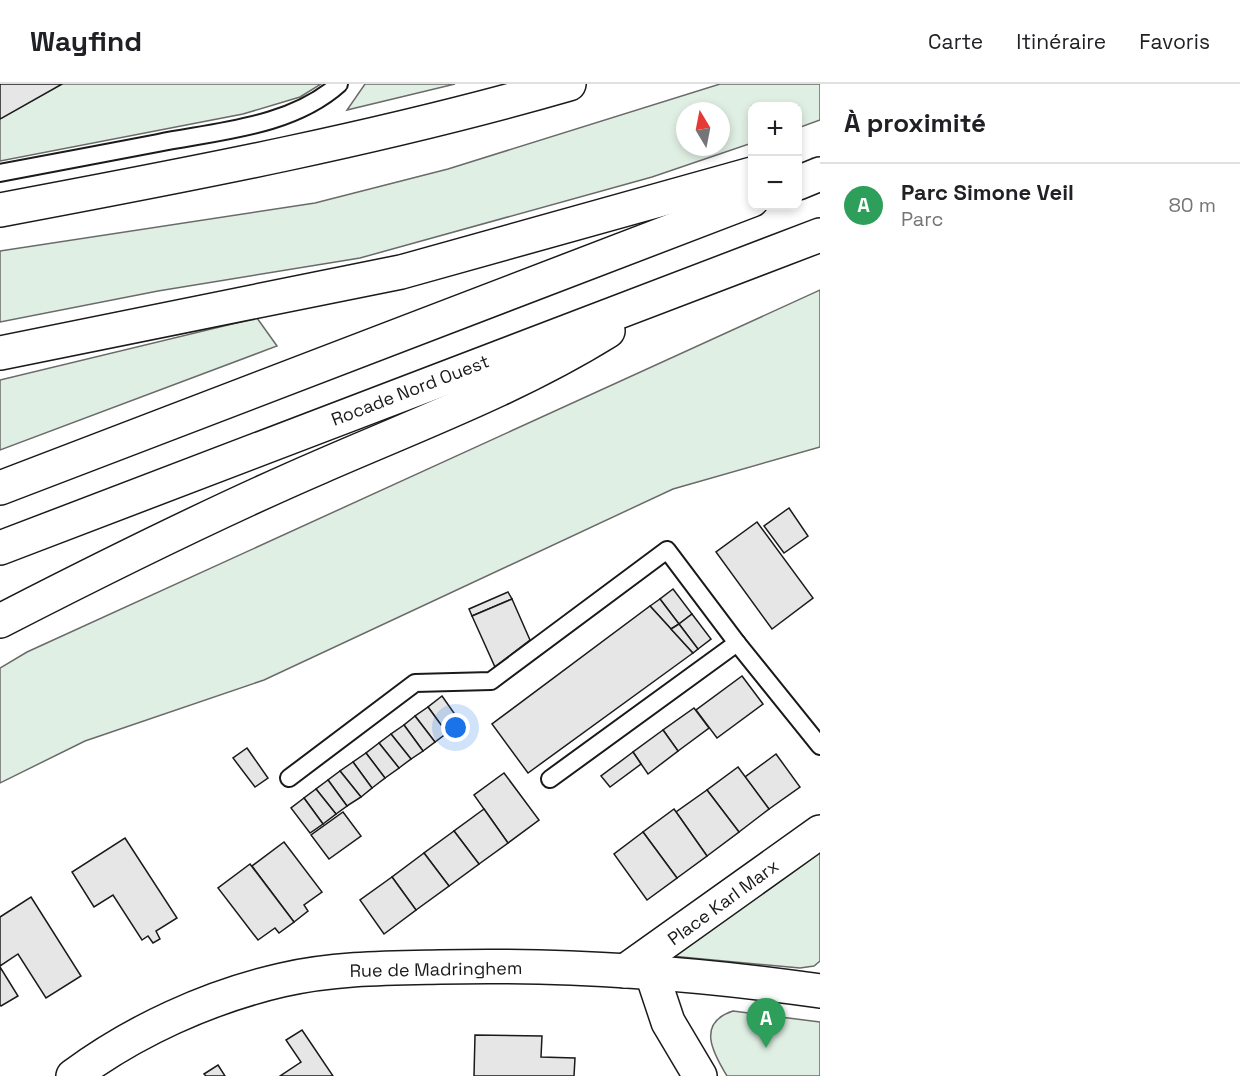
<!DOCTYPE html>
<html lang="fr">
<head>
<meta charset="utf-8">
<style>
  body { margin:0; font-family:"Space Grotesk",sans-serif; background:#f2f2f2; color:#202124 }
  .controls { position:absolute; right:18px; top:18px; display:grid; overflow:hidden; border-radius:12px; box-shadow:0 3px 9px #0003 }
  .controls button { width:54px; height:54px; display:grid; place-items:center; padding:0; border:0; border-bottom:2px solid #e0e0e0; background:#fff; color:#202124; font:30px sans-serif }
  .compass { position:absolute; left:676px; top:18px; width:54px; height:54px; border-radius:50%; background:#fff; box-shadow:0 3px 9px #0003; rotate:350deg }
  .you { position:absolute; left:456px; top:644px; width:21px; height:21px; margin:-15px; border:4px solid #fff; border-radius:50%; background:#1a73e8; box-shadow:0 0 0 9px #1a73e833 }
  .badge { display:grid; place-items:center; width:39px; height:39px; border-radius:50%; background:#7c3aed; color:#fff; font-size:20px; font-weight:700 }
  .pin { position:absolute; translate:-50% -50px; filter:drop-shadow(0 2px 3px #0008) }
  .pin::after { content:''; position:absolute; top:32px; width:21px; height:18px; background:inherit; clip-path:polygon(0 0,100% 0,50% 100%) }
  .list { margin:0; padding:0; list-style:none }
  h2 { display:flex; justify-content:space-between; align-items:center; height:78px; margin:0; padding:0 24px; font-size:26px }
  h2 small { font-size:20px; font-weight:400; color:#757577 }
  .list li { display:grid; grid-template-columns:39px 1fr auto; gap:18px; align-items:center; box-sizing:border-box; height:84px; padding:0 24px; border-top:2px solid #e0e0e0 }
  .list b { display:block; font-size:22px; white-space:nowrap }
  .list p { margin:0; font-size:20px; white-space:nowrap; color:#757577 }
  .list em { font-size:20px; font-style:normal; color:#757577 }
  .map { position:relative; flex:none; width:820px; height:992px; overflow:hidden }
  header { display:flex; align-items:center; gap:36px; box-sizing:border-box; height:84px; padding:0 30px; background:#fff; border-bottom:2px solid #e0e0e0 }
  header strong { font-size:28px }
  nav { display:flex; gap:33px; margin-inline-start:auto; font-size:21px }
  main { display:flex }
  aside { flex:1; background:#fff }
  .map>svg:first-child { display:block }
  .green { fill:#e0efe3; stroke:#6a6a6a; stroke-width:1.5; fill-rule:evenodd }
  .building { fill:#e6e6e6; stroke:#1a1a1a; stroke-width:1.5 }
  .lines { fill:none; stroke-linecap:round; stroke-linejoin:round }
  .service-casing { stroke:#1a1a1a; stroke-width:20 }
  .minor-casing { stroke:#1a1a1a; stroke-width:36 }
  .trunk-casing { stroke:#1a1a1a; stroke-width:36 }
  .service { stroke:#fff; stroke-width:16 }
  .minor { stroke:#fff; stroke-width:33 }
  .trunk { stroke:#fff; stroke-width:33 }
  .labels { text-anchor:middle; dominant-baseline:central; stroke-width:4.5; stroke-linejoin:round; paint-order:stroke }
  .street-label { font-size:18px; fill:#1a1a1a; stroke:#fff }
</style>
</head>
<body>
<header>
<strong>Wayfind</strong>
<nav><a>Carte</a><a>Itinéraire</a><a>Favoris</a></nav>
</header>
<main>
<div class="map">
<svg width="820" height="992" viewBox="0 0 820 992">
  <rect width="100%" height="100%" fill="#fff"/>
  <!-- green -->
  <g class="green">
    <polygon points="62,0 321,0 300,13 243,30 0,77 0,35"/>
    <polygon points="365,0 455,0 347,26"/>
    <path d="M720 0H820V36L798 44V22H752V59L652 93 360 174 158 207 0 238V167L315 119 448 85ZM685 27H721V63H685Z"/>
    <polygon points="820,206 820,363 673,405 264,596 85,657 0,699 0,584 27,568"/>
    <polygon points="257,234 277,262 0,366 0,296"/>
    <polygon points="820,765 820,877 814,882 800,884 671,872"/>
    <path d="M733 927 820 938V992H727C713 969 696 939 733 927Z"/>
  </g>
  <!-- building -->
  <g class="building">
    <polygon points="0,0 62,0 0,35"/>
    <polygon points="789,424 808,452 784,469 764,442"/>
    <polygon points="757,438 813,514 772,545 716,468"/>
    <polygon points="673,505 692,530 679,540 660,515"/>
    <polygon points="508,508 512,515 472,532 469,525"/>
    <polygon points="512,515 530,556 495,583 472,532"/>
    <polygon points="660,515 679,540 671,545 650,522"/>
    <polygon points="650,522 693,569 528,689 492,640"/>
    <polygon points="692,530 711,555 698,565 679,540"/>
    <polygon points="679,540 698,565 693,569 671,545"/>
    <polygon points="742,592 763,620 717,654 696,626"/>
    <polygon points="442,612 461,639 447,649 428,623"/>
    <polygon points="428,623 447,649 435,658 415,632"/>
    <polygon points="694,624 709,644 678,667 663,646"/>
    <polygon points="415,632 435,658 423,667 404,641"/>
    <polygon points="404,641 423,667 411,675 391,650"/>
    <polygon points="663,646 678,667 648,690 633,668"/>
    <polygon points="391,650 411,675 399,684 379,659"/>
    <polygon points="379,659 399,684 385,694 366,669"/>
    <polygon points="247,664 268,694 255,703 233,674"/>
    <polygon points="633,668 641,680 610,703 601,692"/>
    <polygon points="366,669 385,694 372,704 353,678"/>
    <polygon points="776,670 800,703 769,725 745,693"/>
    <polygon points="353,678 372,704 361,713 340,687"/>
    <polygon points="738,683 769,725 739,748 707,706"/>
    <polygon points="340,687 361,713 347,722 328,696"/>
    <polygon points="504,689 539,736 508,759 474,711"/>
    <polygon points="328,696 347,722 336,730 316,705"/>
    <polygon points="316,705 336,730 323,740 304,714"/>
    <polygon points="707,706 739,748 707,772 676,728"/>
    <polygon points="304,714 323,740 310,749 291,724"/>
    <polygon points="484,725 508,759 479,780 454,747"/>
    <polygon points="674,725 707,772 677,794 643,748"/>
    <polygon points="343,728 361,752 329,775 311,751"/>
    <polygon points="454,747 479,780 449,802 424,769"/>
    <polygon points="643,748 677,794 647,816 614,770"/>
    <polygon points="125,754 177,834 156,847 160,855 153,859 148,852 142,856 113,811 94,823 72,788"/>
    <polygon points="284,758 322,808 304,821 308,827 294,838 252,782"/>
    <polygon points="424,769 449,802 416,826 392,793"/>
    <polygon points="250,780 294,838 279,849 275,844 258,856 218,804"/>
    <polygon points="392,793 416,826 384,850 360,816"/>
    <polygon points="31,813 81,892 46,914 18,870 0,882 0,833"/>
    <polygon points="0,883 18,912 1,922 0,921"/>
    <polygon points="302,946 333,992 280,992 301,978 286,956"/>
    <polygon points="475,951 542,952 541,973 575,974 574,992 474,992"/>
    <polygon points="218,981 225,992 206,992 204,990"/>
  </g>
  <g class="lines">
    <!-- service casing -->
    <g class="service-casing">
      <g id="service">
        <path d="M0 89C53 79 105 69 158 59 218 47 291 43 339 0"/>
        <polyline points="289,694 415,599 491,597 667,466 737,559 820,662"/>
        <polyline points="550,695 737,559"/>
      </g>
    </g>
    <!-- minor casing -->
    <g class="minor-casing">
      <g id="minor">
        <polyline points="625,887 820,748"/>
        <polyline points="652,890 668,938 700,992"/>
        <path d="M73 992C134 947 208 913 282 896 334 884 387 884 440 883 567 880 694 889 820 907"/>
      </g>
    </g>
    <!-- trunk casing -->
    <g class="trunk-casing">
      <g id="trunk">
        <polyline points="798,99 820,90"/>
        <path d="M0 126C192 90 382 54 569 0"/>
        <polyline points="0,269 401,188 752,90"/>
        <polyline points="0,404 752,116"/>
        <polyline points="0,464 820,151"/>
        <path d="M0 537C105 483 211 430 320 383 416 341 518 303 608 247"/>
      </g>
    </g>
    <!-- service -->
    <use href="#service" class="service"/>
    <!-- minor -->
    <use href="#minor" class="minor"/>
    <!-- trunk -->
    <use href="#trunk" class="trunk"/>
  </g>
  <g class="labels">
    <!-- street labels -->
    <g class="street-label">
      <text transform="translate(410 306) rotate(-21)">Rocade Nord Ouest</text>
      <text transform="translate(723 818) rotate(-36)">Place Karl Marx</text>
      <text transform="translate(436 885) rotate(-1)">Rue de Madringhem</text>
    </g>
  </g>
</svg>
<div class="controls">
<button>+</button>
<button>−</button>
</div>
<svg class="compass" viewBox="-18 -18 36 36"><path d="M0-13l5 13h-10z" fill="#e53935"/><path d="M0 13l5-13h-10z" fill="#757577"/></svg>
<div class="you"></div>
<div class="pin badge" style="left:766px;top:964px;background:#2e9e5b">A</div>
</div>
<aside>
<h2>À proximité<small></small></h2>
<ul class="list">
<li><span class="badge" style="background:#2e9e5b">A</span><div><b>Parc Simone Veil</b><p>Parc</p></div><em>80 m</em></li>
</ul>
</aside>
</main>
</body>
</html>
